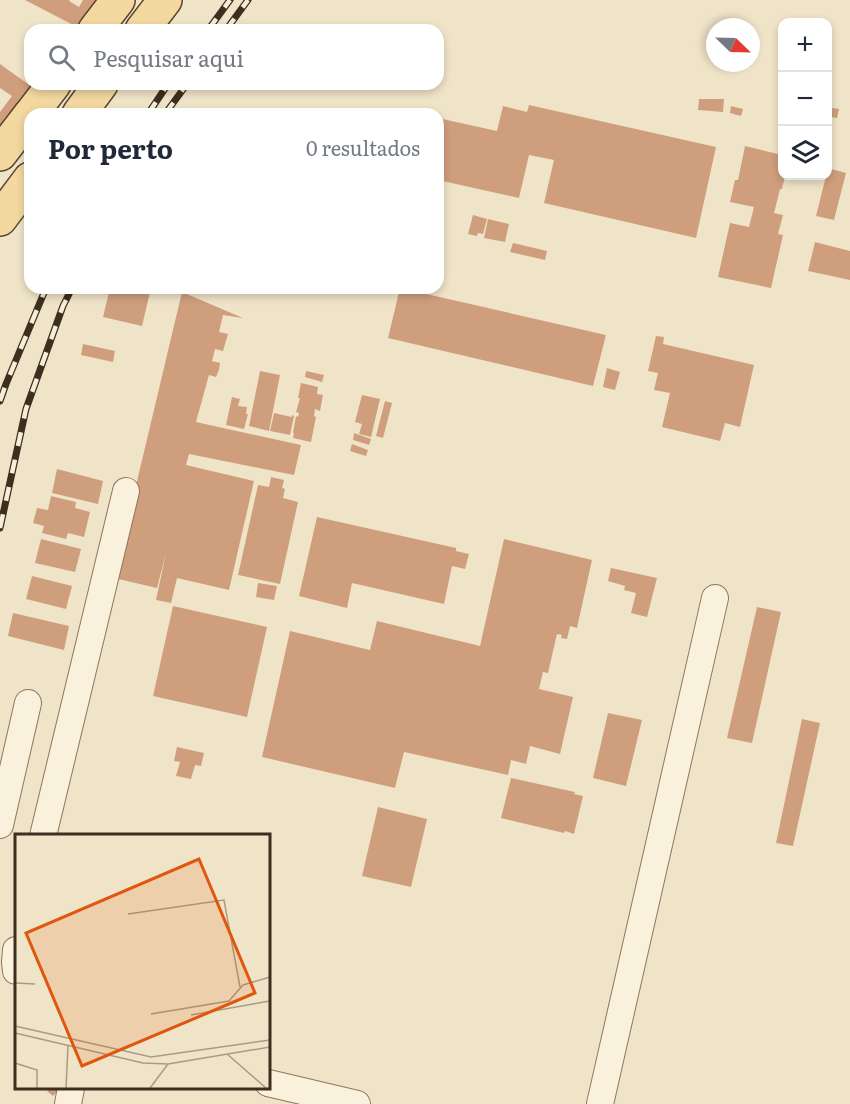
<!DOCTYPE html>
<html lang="pt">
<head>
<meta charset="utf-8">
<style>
  body { margin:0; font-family:Literata,serif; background:#f6f6f7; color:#1f2937 }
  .controls { position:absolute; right:18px; top:18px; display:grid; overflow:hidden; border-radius:12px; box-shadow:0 3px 9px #0003 }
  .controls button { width:54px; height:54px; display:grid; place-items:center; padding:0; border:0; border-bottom:2px solid #e0e1e3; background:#fff; color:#1f2937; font:30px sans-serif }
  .compass { position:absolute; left:706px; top:18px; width:54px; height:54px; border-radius:50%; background:#fff; box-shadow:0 3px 9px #0003; rotate:113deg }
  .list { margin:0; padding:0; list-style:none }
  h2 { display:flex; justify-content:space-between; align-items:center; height:78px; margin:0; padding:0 24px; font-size:26px }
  h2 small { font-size:20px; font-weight:400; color:#747a83 }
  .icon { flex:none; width:33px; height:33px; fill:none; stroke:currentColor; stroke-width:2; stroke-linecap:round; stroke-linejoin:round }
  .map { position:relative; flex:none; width:850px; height:1104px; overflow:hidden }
  .search { position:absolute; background:#fff; box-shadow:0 3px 9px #0003; left:24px; top:24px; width:420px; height:66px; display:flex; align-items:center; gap:15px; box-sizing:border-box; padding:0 21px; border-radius:18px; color:#747a83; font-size:22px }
  .panel { position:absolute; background:#fff; box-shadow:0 3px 9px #0003; left:24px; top:108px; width:420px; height:186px; border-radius:18px }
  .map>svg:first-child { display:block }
  .building { fill:#cf9f7d }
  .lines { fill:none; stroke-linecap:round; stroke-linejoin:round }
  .minor-casing { stroke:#8d765c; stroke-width:28 }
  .major-casing { stroke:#5b4430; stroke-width:36 }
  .minor { stroke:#faf1dc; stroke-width:26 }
  .major { stroke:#f3d9a0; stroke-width:33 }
  .rail-casing { stroke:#3d2e20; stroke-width:7 }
  .rail { stroke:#f7eed8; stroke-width:4.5; stroke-dasharray:14; stroke-linecap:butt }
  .inset-road { fill:none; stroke:#a89b85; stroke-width:1.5 }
  .view { fill:#df570d; fill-opacity:0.15; stroke:#df570d; stroke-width:3 }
  .inset-edge { fill:none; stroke:#3d2e20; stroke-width:3 }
</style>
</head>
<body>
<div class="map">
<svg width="850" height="1104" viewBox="0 0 850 1104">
  <rect width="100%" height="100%" fill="#f0e4c8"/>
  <!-- building -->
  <g class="building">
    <polygon points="25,0 70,0 69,1 79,7 83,0 100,0 79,28"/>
    <polygon points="0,64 32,87 2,126 0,126 0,112 12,96 0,88"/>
    <polygon points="699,99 724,99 723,112 698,110"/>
    <polygon points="529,105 716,147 696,238 544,203 554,160 529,155 519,198 438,180 438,118 497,131 503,106 527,112"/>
    <polygon points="731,106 743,109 741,116 730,113"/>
    <polygon points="832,108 839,109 837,118 830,117"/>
    <polygon points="402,110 417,113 417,114 401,114"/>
    <polygon points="745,146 782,155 782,176 785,176 782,189 780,189 774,213 783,215 778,234 783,235 771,288 718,277 730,223 749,227 754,207 730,202 735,180 738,180"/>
    <polygon points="828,168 846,173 834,220 816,216 826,176 828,176"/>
    <polygon points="473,215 487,219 483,234 478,233 477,236 468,234"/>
    <polygon points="488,219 509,224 505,242 484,238"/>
    <polygon points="815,242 850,251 850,280 808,271"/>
    <polygon points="513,243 547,251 545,260 510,252"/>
    <polygon points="110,288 151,288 142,326 103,317"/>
    <polygon points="400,288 606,335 593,386 388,338"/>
    <polygon points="182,292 243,318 223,315 219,332 228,334 223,351 215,349 212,361 220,363 219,370 216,377 209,375 196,422 301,445 294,475 189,454 186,465 254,481 229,590 177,578 171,603 156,600 166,553 157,588 114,578"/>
    <polygon points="656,336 664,337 663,344 754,365 740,427 725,423 720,441 662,427 670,393 654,390 658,373 648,371"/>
    <polygon points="83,344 115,351 113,362 81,355"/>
    <polygon points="607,368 620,372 615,390 603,387"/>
    <polygon points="260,371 280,375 269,431 249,426"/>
    <polygon points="306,371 324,375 322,382 305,377"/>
    <polygon points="301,383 318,387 317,394 323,395 320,411 315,409 314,416 316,417 311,442 293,438 294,433 293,433 296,416 298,417 299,413 296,412 300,398 298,398"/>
    <polygon points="362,395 380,399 371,437 359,434 362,424 355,422"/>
    <polygon points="232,397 240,399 238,406 247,407 246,414 248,414 244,429 226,425"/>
    <polygon points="385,401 392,403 383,438 376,436"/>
    <polygon points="274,413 292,417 292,415 294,416 290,435 270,431"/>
    <polygon points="354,433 371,439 369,445 353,440"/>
    <polygon points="352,444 368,450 366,456 350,451"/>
    <polygon points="57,469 103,481 98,504 52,493"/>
    <polygon points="271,477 284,480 282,488 285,489 283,498 298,502 280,584 238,575 258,485 269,487"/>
    <polygon points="51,496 76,502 75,508 90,512 84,537 68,533 66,539 42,533 44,526 33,523 37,508 48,510"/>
    <polygon points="317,517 456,548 456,551 469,554 465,569 452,566 444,604 352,583 347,608 299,596"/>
    <polygon points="41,539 81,549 75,572 35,563"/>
    <polygon points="504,539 592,560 577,628 570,626 567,639 561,638 562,635 557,634 548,673 543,672 539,689 573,697 560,754 530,746 526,764 511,760 508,775 404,752 395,788 262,757 290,631 370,650 377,621 480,646"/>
    <polygon points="611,568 657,578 647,617 631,613 636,593 624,590 625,586 608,581"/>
    <polygon points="32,576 72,586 66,609 26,599"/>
    <polygon points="258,583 277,586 274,600 256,597"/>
    <polygon points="173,606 267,627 247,717 153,696"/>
    <polygon points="757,607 781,612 752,743 727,738"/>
    <polygon points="13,613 69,626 64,650 8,636"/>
    <polygon points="608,713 642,720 626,786 593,778"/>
    <polygon points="802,719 820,723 793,846 776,843"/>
    <polygon points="177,747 204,753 201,766 195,765 191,779 176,776 180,762 174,761"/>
    <polygon points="511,778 575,792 574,794 583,796 574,834 565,831 564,833 501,818"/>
    <polygon points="378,807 427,819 411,887 362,876"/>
    <polygon points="50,1088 62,1088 53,1096 47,1091"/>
  </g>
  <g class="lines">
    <!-- minor casing -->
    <g class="minor-casing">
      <g id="minor">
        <polyline points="0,825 28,703"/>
        <polyline points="43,836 126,491"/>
        <polyline points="16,950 15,962 16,971"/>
        <polyline points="268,1083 357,1104"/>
        <polyline points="68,1104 71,1088"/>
        <polyline points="600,1104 715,598"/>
      </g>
    </g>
    <!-- major casing -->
    <g class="major-casing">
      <g id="major">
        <polyline points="95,30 118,0"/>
        <polyline points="142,30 165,0"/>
        <polyline points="31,114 54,84"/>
        <polyline points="79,114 101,84"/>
        <polyline points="0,154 30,115"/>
        <polyline points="0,219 30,179"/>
      </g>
    </g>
    <!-- minor -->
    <use href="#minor" class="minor"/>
    <!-- major -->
    <use href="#major" class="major"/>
    <!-- rail casing -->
    <g class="rail-casing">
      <g id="rail">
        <polyline points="208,30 230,0"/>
        <polyline points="226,30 248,0"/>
        <polyline points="148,114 168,84"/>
        <polyline points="165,114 187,84"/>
        <polyline points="0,401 6,384 46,288"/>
        <polyline points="0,528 26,409 63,306 72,288"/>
      </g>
    </g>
    <!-- rail -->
    <use href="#rail" class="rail"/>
  </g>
  <!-- overview -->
  <g transform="translate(15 834)">
    <rect width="255" height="255" fill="#f0e4c8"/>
    <path class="inset-road" d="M113 80 209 66 225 153M0 149 20 150M136 180 214 167 228 151 255 143M176 181 255 167M0 192 136 223 255 206M0 199 128 229 153 230 255 213M212 220 251 254M0 229 22 236V254M51 254 53 212M135 254 153 230"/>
    <path class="view" d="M184 25 240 159 67 232 11 99Z"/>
    <rect width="255" height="255" class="inset-edge"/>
  </g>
</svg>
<div class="controls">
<button>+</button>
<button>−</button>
<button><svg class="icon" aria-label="layers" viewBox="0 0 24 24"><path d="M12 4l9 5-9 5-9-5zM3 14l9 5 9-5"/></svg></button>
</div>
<svg class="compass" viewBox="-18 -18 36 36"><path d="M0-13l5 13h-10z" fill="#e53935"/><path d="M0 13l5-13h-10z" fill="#747a83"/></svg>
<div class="search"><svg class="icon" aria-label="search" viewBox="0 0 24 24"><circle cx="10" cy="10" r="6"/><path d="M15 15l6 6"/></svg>Pesquisar aqui</div>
<section class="panel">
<h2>Por perto<small>0 resultados</small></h2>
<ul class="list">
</ul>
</section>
</div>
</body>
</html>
